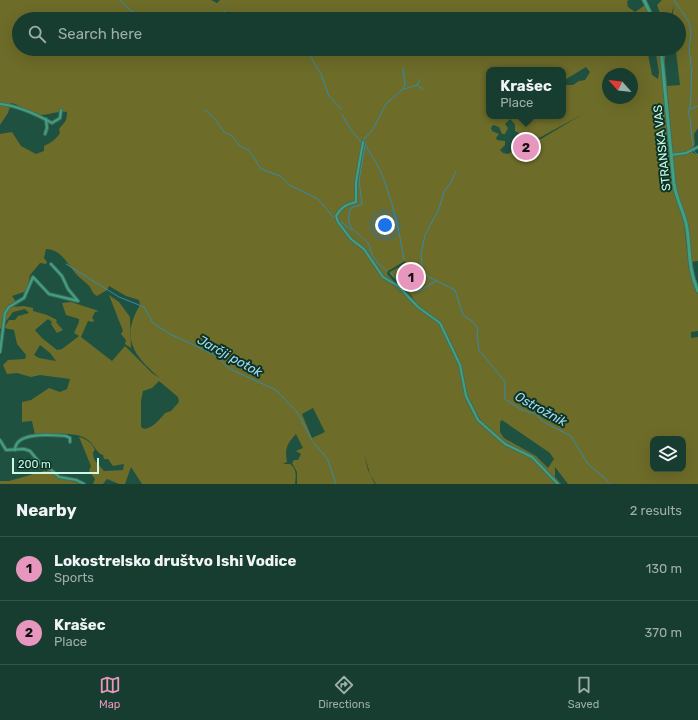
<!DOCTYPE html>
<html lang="en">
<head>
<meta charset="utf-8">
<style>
  body { margin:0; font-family:Rubik,sans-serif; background:#24483c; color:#f1f3f6 }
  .controls { position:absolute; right:12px; bottom:12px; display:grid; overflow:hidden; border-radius:8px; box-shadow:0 4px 16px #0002 }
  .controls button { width:36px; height:36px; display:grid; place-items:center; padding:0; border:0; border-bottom:1px solid #36564c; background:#173d30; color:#f1f3f6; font:20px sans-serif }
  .compass { position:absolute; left:602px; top:68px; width:36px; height:36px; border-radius:50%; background:#173d30; box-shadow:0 4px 16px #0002; rotate:297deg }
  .scale { position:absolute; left:12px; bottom:10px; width:87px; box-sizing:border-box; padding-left:4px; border:2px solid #cdf8e6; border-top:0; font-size:11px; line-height:14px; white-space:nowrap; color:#cdf8e6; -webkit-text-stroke:3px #0b3427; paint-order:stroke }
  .you { position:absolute; left:385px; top:225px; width:14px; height:14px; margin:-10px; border:3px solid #fff; border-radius:50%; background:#1a73e8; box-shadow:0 0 0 6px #1a73e833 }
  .badge { display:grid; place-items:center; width:26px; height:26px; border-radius:50%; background:#e797bd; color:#111; font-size:13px; font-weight:700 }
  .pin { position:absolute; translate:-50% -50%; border:2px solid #fff; box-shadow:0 1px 4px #0006 }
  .popup { position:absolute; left:486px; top:67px; width:80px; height:52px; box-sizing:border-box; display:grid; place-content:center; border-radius:8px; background:#173d30; filter:drop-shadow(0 1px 3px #0005); font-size:13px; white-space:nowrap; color:#9eaeab }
  .popup b { font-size:15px; color:#f1f3f6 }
  .popup::after { content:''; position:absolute; left:50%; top:100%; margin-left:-8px; border:8px solid transparent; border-top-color:#173d30 }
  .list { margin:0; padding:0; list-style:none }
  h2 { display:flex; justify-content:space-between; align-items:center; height:52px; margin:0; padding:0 16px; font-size:17px }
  h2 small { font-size:13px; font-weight:400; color:#9eaeab }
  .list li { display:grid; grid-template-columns:26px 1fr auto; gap:12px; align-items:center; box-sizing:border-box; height:64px; padding:0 16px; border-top:1px solid #36564c }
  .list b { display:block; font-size:15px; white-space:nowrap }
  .list p { margin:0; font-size:13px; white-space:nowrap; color:#9eaeab }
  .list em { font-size:13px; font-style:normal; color:#9eaeab }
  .icon { flex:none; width:22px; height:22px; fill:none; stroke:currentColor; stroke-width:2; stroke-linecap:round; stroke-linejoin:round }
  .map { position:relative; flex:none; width:698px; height:484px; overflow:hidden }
  .search { position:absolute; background:#173d30; box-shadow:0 4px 16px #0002; left:12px; right:12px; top:12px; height:44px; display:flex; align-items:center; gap:10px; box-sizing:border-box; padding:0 14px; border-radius:22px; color:#9eaeab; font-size:15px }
  .sheet { height:180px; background:#173d30 }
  nav { display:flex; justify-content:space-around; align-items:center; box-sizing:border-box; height:56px; border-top:1px solid #36564c; background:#173d30; font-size:11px; color:#9eaeab }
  nav a { display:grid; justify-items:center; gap:2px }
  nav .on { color:#e797bd }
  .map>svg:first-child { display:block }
  .green { fill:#6d6c29; fill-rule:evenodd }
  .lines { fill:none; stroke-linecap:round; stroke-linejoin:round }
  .stream { stroke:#328caf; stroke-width:1 }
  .minor-casing { stroke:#3e7060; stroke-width:4 }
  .tertiary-casing { stroke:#3e7060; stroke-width:5 }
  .minor { stroke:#41a080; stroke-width:2 }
  .tertiary { stroke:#41a080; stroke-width:3 }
  .labels { text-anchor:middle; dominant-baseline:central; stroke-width:4; stroke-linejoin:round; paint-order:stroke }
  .street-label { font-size:12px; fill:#cdf8e6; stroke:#0b3427 }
  .water-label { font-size:13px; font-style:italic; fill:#a6d9f0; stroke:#0b3427 }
</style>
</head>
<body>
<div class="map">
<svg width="698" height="484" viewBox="0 0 698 484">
  <rect width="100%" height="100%" fill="#1f5140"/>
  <!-- green -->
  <g class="green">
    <path d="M0 0H211L217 3 220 0H629L627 1 628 7 635 12 645 5 651 19H19V49H647L652 75 658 79 659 72 655 49H660L673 187 684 223 689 270 698 294V331L691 332V338L698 337V484H568L555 467V477L561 484H559L533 456 503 441 481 421 465 393 458 357 441 322 419 308 411 295 390 274V272L406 263 405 261 388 271 387 274 419 309 440 324 459 364 464 393 472 411 479 422 504 444 532 458 557 484H376L370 474 364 453 368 470 375 484H297V472L292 463 294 460H298L301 454 296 451 303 448 296 434C286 445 285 449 287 462L283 464H290C297 469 296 476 295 484H142L131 467 125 484H119L107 479 103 484H93L95 479 89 471 91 466 79 437C87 439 92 443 95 450L93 452C93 462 98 463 104 471L123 470 124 464 113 466 108 459H104L103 455C97 454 94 444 88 440 75 430 50 435 35 435L32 421 22 422V402L31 400 49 388 60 392 67 389 70 379 40 375 31 377 17 373 7 374 3 365 8 360 25 359 26 355 17 344 14 330 4 328 9 320H15L18 316 29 313 25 309 13 312 4 324 5 315 11 307 24 306 33 308V311L47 315 57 320 56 322 63 330 57 333 51 324 52 322 48 319 35 330 42 338 57 350 62 349 79 336 74 333 79 322V319L66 315 62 303 71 302 99 311 95 312 92 318 94 320 93 322 88 321 81 337 112 361 125 346 152 373 160 378C134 356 120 338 140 305L139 300 126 296 109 286 107 290 97 296C93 294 92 291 90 287 86 282 82 280 78 276 68 266 62 249 46 249L44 258 47 262 46 264 40 263 30 275 27 291 12 296 16 302 5 311 2 328 0 329V134L12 132 21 146 36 154 44 151V146C51 143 56 139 60 133L59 129C64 122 67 123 67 112 57 111 49 115 41 115 31 115 21 105 11 103L8 113 0 125ZM586 67 590 72 585 80 579 81 573 85H566L563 87V116H489V70H563V81ZM608 74H632V98H608ZM583 114 541 139H529L527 142 519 141V151L512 148 511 152 508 154 503 153 500 150 505 145V141L497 140 496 138 499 134 492 131 491 128 493 125 499 127 502 134H505L508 128 505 124 510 119 515 124V131L527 137 539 138ZM40 345 50 353 56 361 39 358 34 355ZM159 381 178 397 179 402 171 411 165 413C160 419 152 429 144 429L141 427V401L143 391 152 388ZM313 408 325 432 312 438 302 414ZM502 420 550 453 554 459 548 468 536 456 504 438 500 432V422ZM653 439H683V469H653Z"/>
    <polygon points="662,0 698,0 698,128 694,134 695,145 692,147 692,150 676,154 673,153 667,86 680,85 676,52 670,53 665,57 665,68 663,49 679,49 679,19 672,19 674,5 670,19 659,19 661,16 657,5"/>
    <polygon points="692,152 698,155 698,261 691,262 689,239 676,189 673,159 675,156"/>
    <polygon points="109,295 119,302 130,317 131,348 125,344 126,340 121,334 123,331"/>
    <polygon points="44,471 51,471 57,477 82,484 0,484 0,481 9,481"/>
  </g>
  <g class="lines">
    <!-- stream -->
    <g class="stream">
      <polyline points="120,0 131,11 152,19"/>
      <path d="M674 0C680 11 691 19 691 33 691 40 687 52 691 58L690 64 692 67C690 82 693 102 688 113L690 117 693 148"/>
      <polyline points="267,18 268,19"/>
      <polyline points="200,19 209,16 215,18 220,17 225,11 228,15 258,16 262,19"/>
      <polyline points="306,49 321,74 329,96 342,110"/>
      <path d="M403 68 405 85 403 89 386 104 372 131 364 139C366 150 375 159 380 170 392 199 399 228 404 260"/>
      <polyline points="417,85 423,89"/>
      <polyline points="404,89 417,85 420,80"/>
      <polyline points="690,109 698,106"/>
      <polyline points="205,110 215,119 224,132 232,136 240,146 249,150 261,169 280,176 291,186 318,199 334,218"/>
      <polyline points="342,115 351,130 362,143"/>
      <path d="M365 146 359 181 362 204 351 208C343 228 357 231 368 243 370 246 371 252 372 255 376 262 381 266 387 271"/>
      <polyline points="694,151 698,155"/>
      <polyline points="338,220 352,230"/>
      <polyline points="66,264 119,297 144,307 153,323 170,334 215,355 230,369 276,390 297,412 312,440"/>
      <polyline points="406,264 409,267 418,269 429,277 455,290 463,315 472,321 478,328 477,335 479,350 505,382 505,399 522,410 536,414 542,421 571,436 588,464 608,481"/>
      <polyline points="390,273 411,291 419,291 436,281"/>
      <polyline points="423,274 421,255 425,235 439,209 444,191 450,184 456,171"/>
      <polyline points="313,442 327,458 336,484"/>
      <polyline points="609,483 610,484"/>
    </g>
    <!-- minor casing -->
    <g class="minor-casing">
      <g id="minor">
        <path d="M0 104C19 106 36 114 52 123L60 118 61 110"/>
        <polyline points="45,134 47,128 46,119"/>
        <path d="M363 142 356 182V202C347 204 341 207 336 216L338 222 351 239 364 249 383 277 398 286 418 307 440 323 460 365 466 396 478 420 505 444 532 457 558 484"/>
        <polyline points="671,155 686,153 698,147"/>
        <polyline points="0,352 5,313 9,307 24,298 33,277 49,294 78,301 68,289 62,276 51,264"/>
        <polyline points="0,440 6,450 24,449 30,451 40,463 50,469 59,477 76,480 84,484"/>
        <path d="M15 450C15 431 53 435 66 436L70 438V442"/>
      </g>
    </g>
    <!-- tertiary casing -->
    <g class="tertiary-casing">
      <g id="tertiary">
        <polyline points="644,0 653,19"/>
        <path d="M661 49 674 184C676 198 683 210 686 223 691 247 687 268 698 291"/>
      </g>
    </g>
    <!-- minor -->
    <use href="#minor" class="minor"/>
    <!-- tertiary -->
    <use href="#tertiary" class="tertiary"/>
  </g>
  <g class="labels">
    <!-- street labels -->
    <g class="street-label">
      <text transform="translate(662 148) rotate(-96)">STRANSKA VAS</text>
    </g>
    <!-- water labels -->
    <g class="water-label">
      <text transform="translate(230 356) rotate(29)">Jarčji potok</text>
      <text transform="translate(541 409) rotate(29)">Ostrožnik</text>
    </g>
  </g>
</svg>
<div class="controls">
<button><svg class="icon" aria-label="layers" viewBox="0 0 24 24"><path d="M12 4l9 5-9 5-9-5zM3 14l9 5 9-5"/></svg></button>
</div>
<svg class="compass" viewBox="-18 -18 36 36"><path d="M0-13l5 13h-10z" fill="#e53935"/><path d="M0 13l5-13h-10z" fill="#9eaeab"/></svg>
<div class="scale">200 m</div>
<div class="you"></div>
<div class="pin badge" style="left:411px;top:277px">1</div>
<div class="pin badge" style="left:526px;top:147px">2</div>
<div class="popup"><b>Krašec</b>Place</div>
<div class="search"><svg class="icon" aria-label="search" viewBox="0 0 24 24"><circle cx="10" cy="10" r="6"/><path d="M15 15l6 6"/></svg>Search here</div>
</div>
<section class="sheet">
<h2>Nearby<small>2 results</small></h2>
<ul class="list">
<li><span class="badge">1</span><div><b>Lokostrelsko društvo Ishi Vodice</b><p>Sports</p></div><em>130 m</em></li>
<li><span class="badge">2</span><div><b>Krašec</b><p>Place</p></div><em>370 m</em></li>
</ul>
</section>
<nav>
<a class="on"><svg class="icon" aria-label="map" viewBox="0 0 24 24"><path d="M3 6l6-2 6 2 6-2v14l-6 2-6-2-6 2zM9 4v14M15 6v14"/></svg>Map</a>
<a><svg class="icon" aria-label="directions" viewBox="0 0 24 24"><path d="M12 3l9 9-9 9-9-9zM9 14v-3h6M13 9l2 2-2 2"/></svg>Directions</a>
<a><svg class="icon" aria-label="saved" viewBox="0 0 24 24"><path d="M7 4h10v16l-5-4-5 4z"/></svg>Saved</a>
</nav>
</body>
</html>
